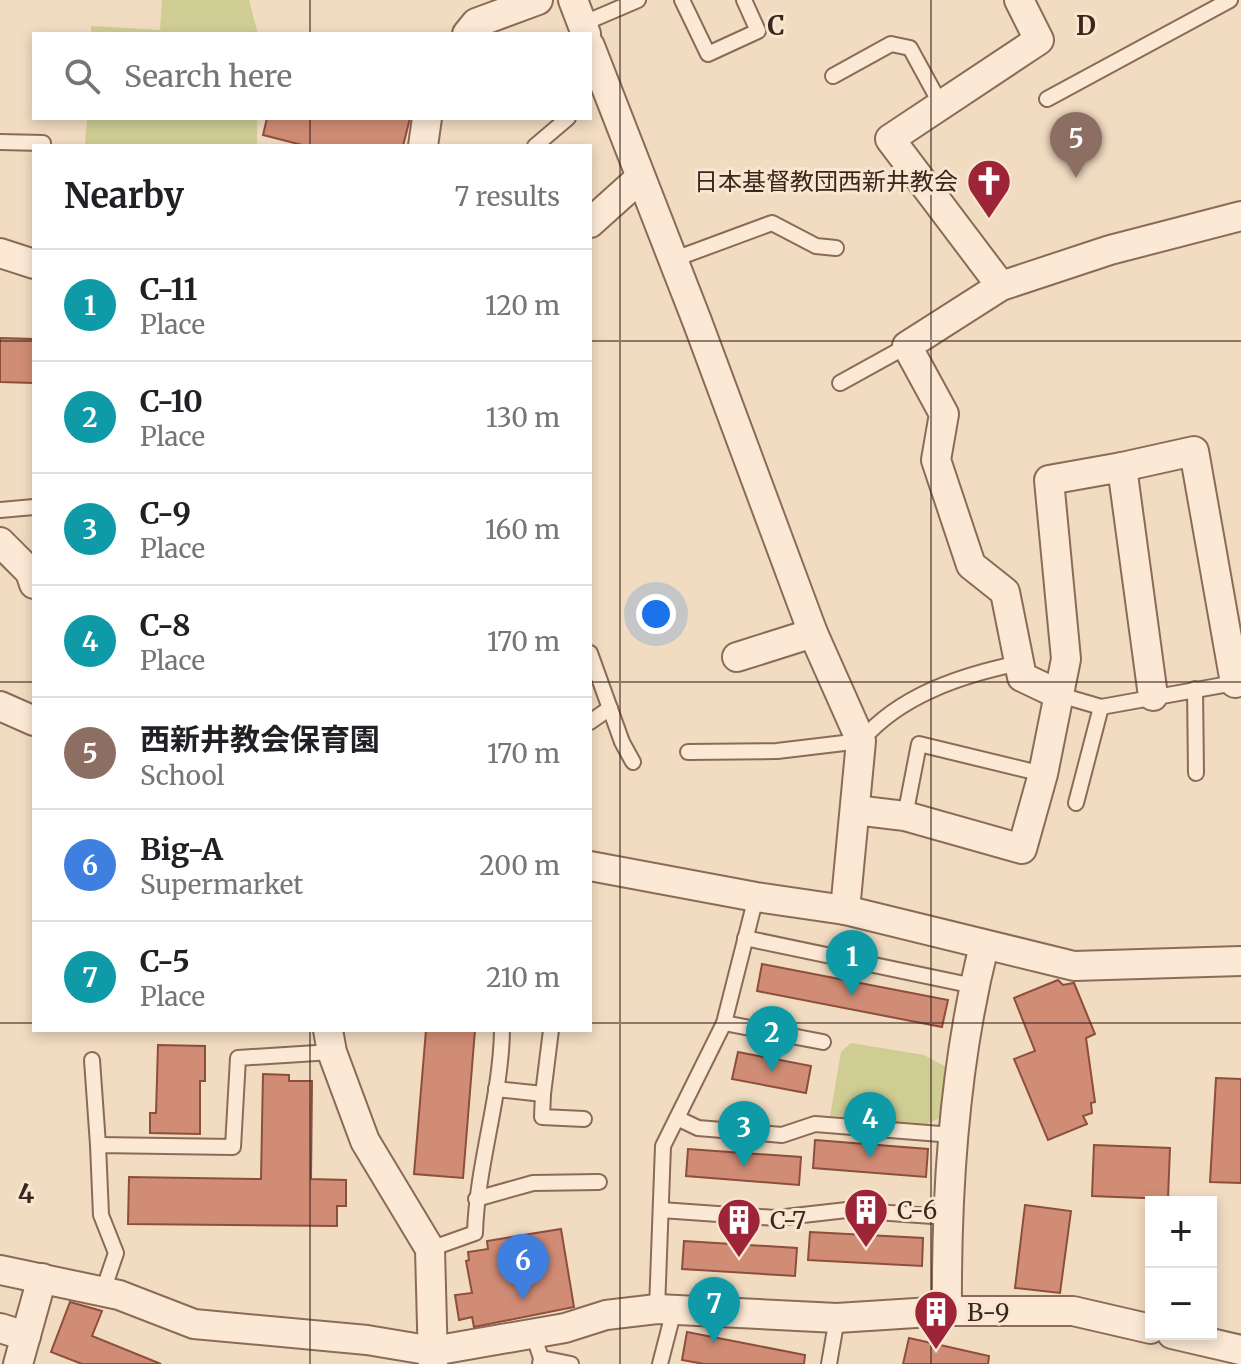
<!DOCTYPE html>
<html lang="en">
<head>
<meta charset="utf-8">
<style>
  body { margin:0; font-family:Merriweather,"Noto Sans JP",serif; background:#f6f6f6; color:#202124 }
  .controls { position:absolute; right:24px; bottom:24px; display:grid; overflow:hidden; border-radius:0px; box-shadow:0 4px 12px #0003 }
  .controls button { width:72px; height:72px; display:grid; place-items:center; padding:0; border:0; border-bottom:2px solid #e0e0e0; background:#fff; color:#202124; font:40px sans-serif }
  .you { position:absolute; left:656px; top:614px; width:28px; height:28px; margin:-20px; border:6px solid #fff; border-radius:50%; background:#1a73e8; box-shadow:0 0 0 12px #1a73e833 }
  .badge { display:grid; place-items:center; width:52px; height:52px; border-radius:50%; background:#d93025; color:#fff; font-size:26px; font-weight:700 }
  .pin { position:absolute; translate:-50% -66px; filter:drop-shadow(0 2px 4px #0008) }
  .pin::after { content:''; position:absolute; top:42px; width:28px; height:24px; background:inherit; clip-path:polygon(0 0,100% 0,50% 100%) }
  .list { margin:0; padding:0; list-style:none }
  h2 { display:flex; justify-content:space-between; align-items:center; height:104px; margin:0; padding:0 32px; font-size:34px }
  h2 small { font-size:26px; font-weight:400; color:#757577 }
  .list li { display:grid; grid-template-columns:52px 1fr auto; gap:24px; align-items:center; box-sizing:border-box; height:112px; padding:0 32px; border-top:2px solid #e0e0e0 }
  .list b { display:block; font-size:30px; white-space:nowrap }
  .list p { margin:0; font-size:26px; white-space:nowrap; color:#757577 }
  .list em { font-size:26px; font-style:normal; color:#757577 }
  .icon { flex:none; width:44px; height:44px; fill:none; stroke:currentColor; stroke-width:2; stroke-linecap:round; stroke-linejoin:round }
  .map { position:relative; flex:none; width:1241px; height:1364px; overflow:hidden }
  .search { position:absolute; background:#fff; box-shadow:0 4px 12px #0003; left:32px; top:32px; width:560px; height:88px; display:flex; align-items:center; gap:20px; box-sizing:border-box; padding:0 28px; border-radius:0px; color:#757577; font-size:30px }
  .panel { position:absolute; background:#fff; box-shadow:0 4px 12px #0003; left:32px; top:144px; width:560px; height:888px; border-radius:0px }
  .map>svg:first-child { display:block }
  .green { fill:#cfcd94 }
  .building { fill:#d18c75; stroke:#8c4f3c; stroke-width:2 }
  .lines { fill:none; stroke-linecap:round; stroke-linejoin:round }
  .service-casing { stroke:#8b6b57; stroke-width:18 }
  .minor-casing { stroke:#8b6b57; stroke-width:32 }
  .service { stroke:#fbe9d5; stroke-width:14 }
  .minor { stroke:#fbe9d5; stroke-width:28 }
  .grid { fill:none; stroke:#3a261d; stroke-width:2; stroke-opacity:0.55 }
  .labels { text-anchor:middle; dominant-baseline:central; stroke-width:6; stroke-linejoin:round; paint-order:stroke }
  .poi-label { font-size:24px; fill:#3a261d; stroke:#f8e6d1; text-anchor:start }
  .grid-label { font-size:26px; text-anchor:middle; font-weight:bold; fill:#3a261d; stroke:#f8e6d1; stroke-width:6; stroke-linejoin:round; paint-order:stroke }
</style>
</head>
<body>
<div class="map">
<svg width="1241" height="1364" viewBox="0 0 1241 1364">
  <rect width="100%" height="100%" fill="#f1dbc1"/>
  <!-- green -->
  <g class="green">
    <polygon points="162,0 249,0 258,34 91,34 91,26 160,30"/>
    <polygon points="87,118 257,118 257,146 85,146"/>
    <polygon points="851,1043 924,1055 950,1069 943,1117 924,1125 830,1116 841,1052"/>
  </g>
  <!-- building -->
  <g class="building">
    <polygon points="267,118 410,118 403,146 306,146 263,135"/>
    <polygon points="0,338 34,339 34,383 0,382"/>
    <polygon points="762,964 948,1000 942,1027 757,991"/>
    <polygon points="1058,980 1063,985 1074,983 1095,1034 1086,1038 1095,1102 1091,1103 1092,1113 1083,1116 1087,1124 1048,1140 1014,1059 1035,1051 1014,998"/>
    <polygon points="426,1030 475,1030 463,1178 414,1174"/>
    <polygon points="158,1045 205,1046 205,1081 200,1081 200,1134 150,1133 150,1113 156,1113"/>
    <polygon points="738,1052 811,1066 806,1093 732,1079"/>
    <polygon points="263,1074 289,1075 289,1081 312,1081 311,1179 346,1180 346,1206 337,1206 337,1226 128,1224 129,1177 261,1179"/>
    <polygon points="1216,1078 1241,1079 1241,1183 1210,1182"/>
    <polygon points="815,1140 928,1149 926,1177 813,1168"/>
    <polygon points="1094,1145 1170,1148 1168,1199 1092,1196"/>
    <polygon points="688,1149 801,1157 799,1185 686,1176"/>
    <polygon points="1025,1205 1071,1211 1060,1293 1015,1288"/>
    <polygon points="561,1229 574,1307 474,1327 472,1317 459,1320 455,1295 472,1293 466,1261 469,1260 468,1252 488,1249 487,1241"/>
    <polygon points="810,1232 923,1238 922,1266 808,1260"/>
    <polygon points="684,1241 797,1248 795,1276 682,1269"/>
    <polygon points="70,1302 102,1311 92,1336 161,1364 82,1364 51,1352"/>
    <polygon points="687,1332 805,1355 804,1364 704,1364 682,1360"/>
    <polygon points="909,1338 989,1356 988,1364 903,1364"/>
  </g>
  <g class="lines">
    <!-- service casing -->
    <g class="service-casing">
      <g id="service">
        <polyline points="682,0 708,54 758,31 744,0"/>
        <polyline points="582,24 638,0"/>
        <polyline points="833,76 891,44 910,48 940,103"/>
        <polyline points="1047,99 1230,0"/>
        <polyline points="0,142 43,143 43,146"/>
        <polyline points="535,146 568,118"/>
        <polyline points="672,260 772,223 816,246 836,248"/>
        <polyline points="840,383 907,346"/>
        <polyline points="0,510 34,507"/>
        <polyline points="590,653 622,742 633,762"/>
        <polyline points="1195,689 1196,773"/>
        <polyline points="1060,695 1101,707 1240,682"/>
        <polyline points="590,722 610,708"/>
        <path d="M688 752 777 751 861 741C900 695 962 675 1020 663"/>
        <polyline points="1076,803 1101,707"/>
        <polyline points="905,816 919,744 1043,774"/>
        <polyline points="745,938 974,986"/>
        <polyline points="724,1023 823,1042"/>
        <polyline points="92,1060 98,1145"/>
        <polyline points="496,1089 543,1094 551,1030"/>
        <polyline points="543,1094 542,1117 584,1119"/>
        <polyline points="677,1118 698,1128 782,1135 815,1124 953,1135"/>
        <polyline points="476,1199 533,1183 599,1182"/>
        <polyline points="661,1210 776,1218 847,1210 947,1217"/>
        <path d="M430 1249 475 1233C477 1164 501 1098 502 1030"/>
        <polyline points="103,1291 116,1253 101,1215 98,1145 233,1147 238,1058 332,1052"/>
        <polyline points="657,1309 663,1146 724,1023 756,897"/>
        <polyline points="533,1334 541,1358 540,1364"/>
        <polyline points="541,1358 571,1364"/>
        <polyline points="660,1364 674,1310"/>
        <polyline points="829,1364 837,1318"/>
      </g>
    </g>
    <!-- minor casing -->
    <g class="minor-casing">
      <g id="minor">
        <polyline points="573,0 586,34"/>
        <polyline points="467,34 476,23 538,0"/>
        <polyline points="590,46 697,321 813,633 861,741 845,910"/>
        <polyline points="423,146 427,118"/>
        <polyline points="590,223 640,178"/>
        <polyline points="0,253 34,264"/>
        <polyline points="1001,286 890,139 1039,40 1019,0"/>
        <polyline points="1122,467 1194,451 1235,683"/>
        <polyline points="0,542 30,572 34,584"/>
        <polyline points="737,657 813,633"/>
        <polyline points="1060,695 1022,677 1005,592 971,565 936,460 944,414 907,346 1001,286 1110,250 1241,216"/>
        <polyline points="0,706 34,721"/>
        <polyline points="855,810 905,816 1022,849 1043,774 1066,659 1049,480 1122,467 1153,696"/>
        <polyline points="590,866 756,897 845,910 1074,966 1241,961"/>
        <polyline points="328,1030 332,1052 365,1141 430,1249 433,1364"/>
        <polyline points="0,1270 119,1295 194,1324 367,1340 433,1351 565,1328 606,1315 657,1309 837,1318 947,1311 1073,1311 1151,1329"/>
        <path d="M947 1311C946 1189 954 1065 984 946"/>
        <polyline points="0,1328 26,1336"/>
        <polyline points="1172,1334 1241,1350"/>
        <polyline points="18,1364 42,1278"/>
      </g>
    </g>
    <!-- service -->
    <use href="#service" class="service"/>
    <!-- minor -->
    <use href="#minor" class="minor"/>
  </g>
  <!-- grid -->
  <path class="grid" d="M310 0V34M620 0V1364M931 0V1364M310 118V146M0 341H34M590 341H1241M0 682H34M590 682H1241M0 1023H34M590 1023H1241M310 1030V1364"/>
  <!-- icons -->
  <defs>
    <g id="church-pin" transform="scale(2.3)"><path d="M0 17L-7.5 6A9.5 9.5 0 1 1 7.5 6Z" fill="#9e2438" stroke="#f8e6d1"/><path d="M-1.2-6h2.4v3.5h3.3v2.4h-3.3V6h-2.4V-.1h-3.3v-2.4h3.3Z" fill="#fff"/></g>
    <g id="building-pin" transform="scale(2.3)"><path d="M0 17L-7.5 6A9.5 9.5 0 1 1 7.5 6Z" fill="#9e2438" stroke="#f8e6d1"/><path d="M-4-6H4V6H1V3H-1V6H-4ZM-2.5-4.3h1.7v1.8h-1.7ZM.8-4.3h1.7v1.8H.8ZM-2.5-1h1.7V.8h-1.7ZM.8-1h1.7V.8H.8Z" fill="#fff"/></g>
  </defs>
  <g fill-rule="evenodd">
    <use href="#church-pin" x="989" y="181"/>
    <use href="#building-pin" x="866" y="1210"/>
    <use href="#building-pin" x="739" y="1220"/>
    <use href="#building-pin" x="936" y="1312"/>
  </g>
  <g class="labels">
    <!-- poi labels -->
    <g class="poi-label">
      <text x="958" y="181" text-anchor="end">日本基督教団西新井教会</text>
      <text x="897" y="1210">C-6</text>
      <text x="770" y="1220">C-7</text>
      <text x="967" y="1312">B-9</text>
    </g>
  </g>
  <g class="grid-label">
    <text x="776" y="35">C</text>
    <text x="1086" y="35">D</text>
    <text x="26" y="1203">4</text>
  </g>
</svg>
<div class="controls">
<button>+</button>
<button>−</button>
</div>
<div class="you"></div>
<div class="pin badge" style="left:852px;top:996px;background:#0f9aa8">1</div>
<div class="pin badge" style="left:772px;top:1072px;background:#0f9aa8">2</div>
<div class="pin badge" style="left:744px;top:1167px;background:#0f9aa8">3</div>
<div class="pin badge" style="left:870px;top:1158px;background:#0f9aa8">4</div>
<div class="pin badge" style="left:1076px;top:178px;background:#8d6e63">5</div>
<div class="pin badge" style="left:523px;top:1300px;background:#3f7fe0">6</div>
<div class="pin badge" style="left:714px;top:1343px;background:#0f9aa8">7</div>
<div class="search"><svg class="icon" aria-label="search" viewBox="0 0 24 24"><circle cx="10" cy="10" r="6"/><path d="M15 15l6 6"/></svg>Search here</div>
<section class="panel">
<h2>Nearby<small>7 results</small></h2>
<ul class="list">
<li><span class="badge" style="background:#0f9aa8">1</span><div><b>C-11</b><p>Place</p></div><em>120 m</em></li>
<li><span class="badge" style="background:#0f9aa8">2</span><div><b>C-10</b><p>Place</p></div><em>130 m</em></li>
<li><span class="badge" style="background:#0f9aa8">3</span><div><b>C-9</b><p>Place</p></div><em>160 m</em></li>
<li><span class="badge" style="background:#0f9aa8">4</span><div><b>C-8</b><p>Place</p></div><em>170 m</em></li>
<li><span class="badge" style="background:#8d6e63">5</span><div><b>西新井教会保育園</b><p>School</p></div><em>170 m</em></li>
<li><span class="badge" style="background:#3f7fe0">6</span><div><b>Big-A</b><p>Supermarket</p></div><em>200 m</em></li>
<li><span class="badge" style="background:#0f9aa8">7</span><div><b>C-5</b><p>Place</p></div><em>210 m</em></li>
</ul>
</section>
</div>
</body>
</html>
